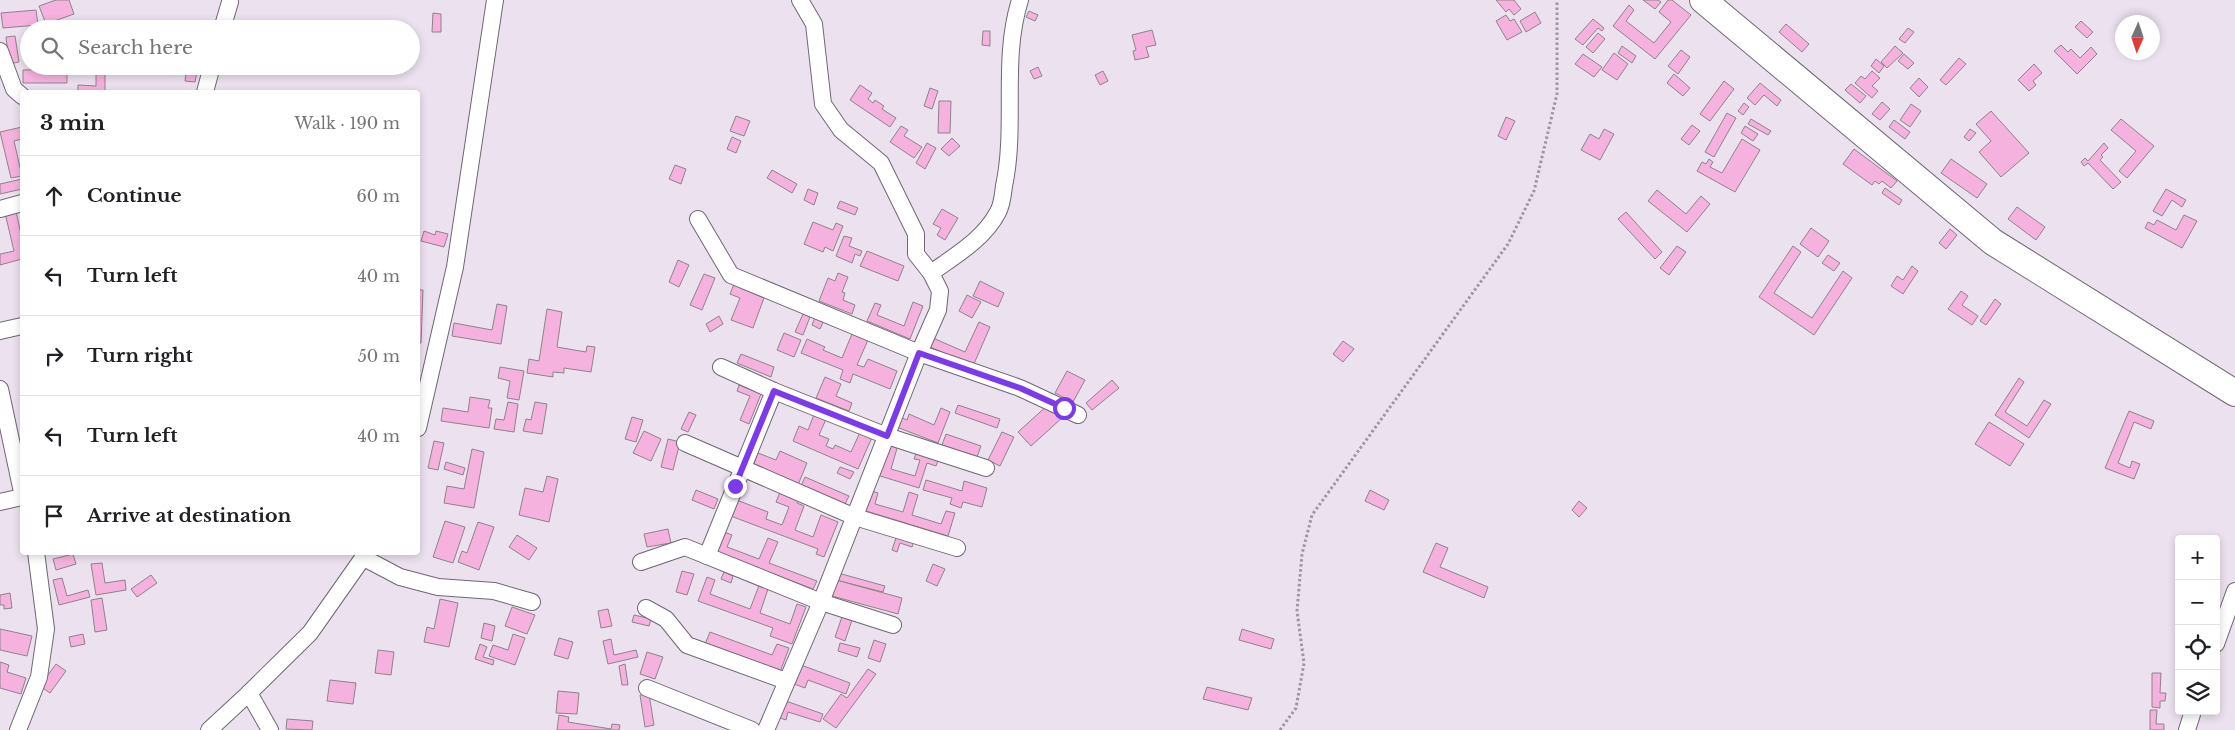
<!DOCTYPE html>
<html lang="en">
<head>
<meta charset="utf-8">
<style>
  body { margin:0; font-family:"Libre Baskerville",serif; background:#f2f2f2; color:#202124 }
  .controls { position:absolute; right:15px; bottom:15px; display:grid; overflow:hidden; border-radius:5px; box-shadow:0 2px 8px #0003 }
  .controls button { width:45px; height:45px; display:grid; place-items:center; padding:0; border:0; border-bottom:1px solid #e0e0e0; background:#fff; color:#202124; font:25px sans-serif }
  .compass { position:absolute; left:2115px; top:15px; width:45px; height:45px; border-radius:50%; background:#fff; box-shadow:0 2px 8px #0003; rotate:183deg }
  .stop { position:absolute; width:15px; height:15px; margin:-11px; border:4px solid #7c3aed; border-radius:50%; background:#fff }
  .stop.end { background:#7c3aed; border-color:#fff; box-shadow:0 1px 5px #0008 }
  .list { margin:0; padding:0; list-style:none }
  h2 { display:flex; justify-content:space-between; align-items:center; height:65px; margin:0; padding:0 20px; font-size:21px }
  h2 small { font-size:16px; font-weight:400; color:#757577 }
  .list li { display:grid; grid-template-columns:32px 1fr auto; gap:15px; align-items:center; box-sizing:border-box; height:80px; padding:0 20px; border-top:1px solid #e0e0e0 }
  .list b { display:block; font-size:19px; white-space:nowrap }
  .list em { font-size:16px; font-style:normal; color:#757577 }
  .icon { flex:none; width:28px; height:28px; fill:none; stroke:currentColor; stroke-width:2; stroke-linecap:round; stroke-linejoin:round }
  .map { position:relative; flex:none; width:2235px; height:730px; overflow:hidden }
  .search { position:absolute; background:#fff; box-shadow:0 2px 8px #0003; left:20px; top:20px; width:400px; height:55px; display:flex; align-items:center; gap:12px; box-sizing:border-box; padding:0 18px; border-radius:28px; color:#757577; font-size:19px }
  .panel { position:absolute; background:#fff; box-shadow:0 2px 8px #0003; left:20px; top:90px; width:400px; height:465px; border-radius:5px }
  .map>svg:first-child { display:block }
  .building { fill:#f6b2de; stroke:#8f828a }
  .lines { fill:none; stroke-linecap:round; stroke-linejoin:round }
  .minor-casing { stroke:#6f6772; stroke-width:18 }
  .primary-casing { stroke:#6f6772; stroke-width:28 }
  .path { stroke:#9d959f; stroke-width:3; stroke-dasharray:2.5 2.5; stroke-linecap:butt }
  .minor { stroke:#fff; stroke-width:16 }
  .primary { stroke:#fff; stroke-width:26 }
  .route { stroke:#7c3aed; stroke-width:6 }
</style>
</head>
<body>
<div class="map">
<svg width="2235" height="730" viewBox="0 0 2235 730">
  <rect width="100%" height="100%" fill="#ece2ef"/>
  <!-- building -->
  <g class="building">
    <polygon points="56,0 69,0 74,14 46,24 39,6"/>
    <polygon points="1496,0 1514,0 1521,9 1514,15 1509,9 1506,12"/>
    <polygon points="1643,0 1658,0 1661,2 1655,9"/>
    <polygon points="1668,0 1672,0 1691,15 1655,59 1613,26 1629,5 1634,10 1626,21 1654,43 1671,22 1659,12"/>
    <polygon points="36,10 38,25 3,28 1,13"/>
    <polygon points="1029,11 1038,15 1035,21 1026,17"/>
    <polygon points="1535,12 1541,23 1526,32 1520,21"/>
    <polygon points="433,13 441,14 441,32 432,32"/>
    <polygon points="1506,15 1510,21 1514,19 1522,32 1507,40 1496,21"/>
    <polygon points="1593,19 1604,28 1602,31 1598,28 1583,45 1575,39"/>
    <polygon points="2081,21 2093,32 2087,38 2075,27"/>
    <polygon points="1786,24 1809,44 1802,52 1779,32"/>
    <polygon points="1908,28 1914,32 1905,43 1899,39"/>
    <polygon points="1152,30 1156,45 1146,47 1149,57 1135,60 1133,51 1136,50 1132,35"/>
    <polygon points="983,31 990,31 990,46 982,45"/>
    <polygon points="1598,33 1605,39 1593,53 1586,47"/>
    <polygon points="15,36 19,62 9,64 6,37"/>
    <polygon points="2061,45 2068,52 2071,49 2080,58 2091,47 2097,54 2077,74 2054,51"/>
    <polygon points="1622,46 1636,56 1632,63 1618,53"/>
    <polygon points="1895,46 1903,53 1887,68 1881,62"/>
    <polygon points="1681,50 1690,57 1678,74 1668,66"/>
    <polygon points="1614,53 1628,64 1617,80 1602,70"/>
    <polygon points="1583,54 1602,67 1594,77 1575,64"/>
    <polygon points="1904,54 1914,63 1908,69 1898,61"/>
    <polygon points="1959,58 1966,64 1946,85 1940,80"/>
    <polygon points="1876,59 1884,66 1879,73 1871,66"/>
    <polygon points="2034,64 2042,73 2033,81 2036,85 2029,91 2018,80"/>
    <polygon points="96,66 105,66 105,92 78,92 78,85 96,86"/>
    <polygon points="109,66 148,66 148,74 108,71"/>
    <polygon points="187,66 198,67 195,82 185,81"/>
    <rect x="225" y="66" width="32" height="3"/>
    <polygon points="1038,67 1042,76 1034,79 1030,71"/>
    <polygon points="67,69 67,83 23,83 23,70"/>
    <polygon points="1103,71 1108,81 1100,85 1095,75"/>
    <polygon points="1872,71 1880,78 1872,86 1878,91 1872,98 1855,83 1861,76 1865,79"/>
    <polygon points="1674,74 1690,88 1683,96 1667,83"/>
    <polygon points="1919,78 1928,87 1919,97 1910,88"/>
    <polygon points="1724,81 1734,89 1710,121 1700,114"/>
    <polygon points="1760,83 1781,100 1777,106 1764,95 1755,105 1747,98"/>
    <polygon points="1851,84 1866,96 1860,103 1845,90"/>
    <polygon points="860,85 872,93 868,99 873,103 875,100 884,106 882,109 896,118 890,127 850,100"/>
    <polygon points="930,88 938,91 932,109 924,106"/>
    <polygon points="939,101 951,101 950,133 938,133"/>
    <polygon points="1882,102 1890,109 1880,120 1872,114"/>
    <polygon points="1744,103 1749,107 1743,115 1738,111"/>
    <polygon points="1911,104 1921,111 1910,127 1900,120"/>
    <polygon points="1991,111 2029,153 2001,177 1979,152 1991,141 1976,124"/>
    <polygon points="1727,113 1736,118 1714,157 1705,152"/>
    <polygon points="736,116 750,121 744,136 730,131"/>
    <polygon points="1506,117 1515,121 1506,140 1498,136"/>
    <polygon points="1751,119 1771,131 1768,135 1748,124"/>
    <polygon points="2121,119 2154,146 2127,178 2119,171 2136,151 2111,130"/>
    <polygon points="1894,120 1910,132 1905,139 1889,127"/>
    <polygon points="1692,125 1700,131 1689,145 1681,139"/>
    <polygon points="901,126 908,130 904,136 922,147 914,158 890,142"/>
    <polygon points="1745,126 1758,134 1753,141 1741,133"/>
    <polygon points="22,127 22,139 14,141 22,176 11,178 0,132"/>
    <polygon points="1604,129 1614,134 1600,160 1581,150 1590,134 1599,139"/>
    <polygon points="1970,129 1976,133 1969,141 1964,137"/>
    <polygon points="732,137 741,141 736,153 727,149"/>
    <polygon points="952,138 960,146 949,156 941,149"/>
    <polygon points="1742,139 1760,150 1735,192 1697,171 1702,162 1706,164 1709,159 1713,162 1710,167 1722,173"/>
    <polygon points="927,143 936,148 925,169 916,163"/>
    <polygon points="2104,143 2108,148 2101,155 2103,157 2100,160 2121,182 2113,189 2088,163 2084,166 2081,162 2085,158 2088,161"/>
    <polygon points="1854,149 1897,181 1891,188 1882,181 1879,184 1875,181 1872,185 1843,164"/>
    <polygon points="1951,159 1987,184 1977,198 1941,173"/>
    <polygon points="675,165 686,169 681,184 669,179"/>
    <polygon points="772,170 797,184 792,193 767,178"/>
    <polygon points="22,179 22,189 0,194 0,184"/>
    <polygon points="1885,188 1902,200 1899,205 1882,193"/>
    <polygon points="808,189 818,193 814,205 804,200"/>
    <polygon points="2166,189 2186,200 2182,207 2172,200 2162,216 2153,211"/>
    <polygon points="1657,190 1686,214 1701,196 1710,204 1687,232 1648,201"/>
    <polygon points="840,201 858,208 855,215 837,208"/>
    <polygon points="2017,207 2045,227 2036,240 2008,219"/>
    <polygon points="942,209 958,218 945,240 937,235 941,228 933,224"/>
    <polygon points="16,211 22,239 22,259 0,265 0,254 14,251 5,213"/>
    <polygon points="1626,212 1662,252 1655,259 1618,219"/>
    <polygon points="2184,215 2197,221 2182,248 2145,228 2148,222 2154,225 2157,220 2176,230"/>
    <polygon points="813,222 833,230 836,223 843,226 833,251 825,247 823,252 804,244"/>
    <polygon points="1811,228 1829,241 1818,257 1800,244"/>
    <polygon points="1950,229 1957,235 1946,249 1939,243"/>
    <polygon points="424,231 435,235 436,231 448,234 444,247 421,241"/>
    <polygon points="844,236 852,238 849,246 862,251 860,256 855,254 852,263 836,256"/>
    <polygon points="1677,246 1686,252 1669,275 1660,268"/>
    <polygon points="1793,246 1801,252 1774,293 1812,318 1843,271 1852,278 1814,335 1759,297"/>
    <polygon points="867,251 904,266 898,281 860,266"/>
    <polygon points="1828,255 1840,263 1834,271 1822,263"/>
    <polygon points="678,260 689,265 679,287 669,282"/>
    <polygon points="1912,266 1918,271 1903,294 1891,286 1897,276 1903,280"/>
    <polygon points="838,273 848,277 842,292 845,293 843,300 855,305 852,314 819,301 828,278 835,281"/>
    <polygon points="704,274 715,278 702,310 690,305"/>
    <polygon points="980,281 1004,293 998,307 973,296"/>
    <polygon points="734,284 765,295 753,328 731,320 740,298 730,294"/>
    <polygon points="418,290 423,290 421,343 418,343"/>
    <polygon points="1961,291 1968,296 1962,305 1978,316 1972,325 1948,309"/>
    <polygon points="967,295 981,302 972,318 959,311"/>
    <polygon points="1995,299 2001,304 1986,325 1980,321"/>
    <polygon points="913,302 923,306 910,339 867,321 875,303 881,305 877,315 904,326"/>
    <polygon points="497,304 507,306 501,344 452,336 454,323 492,330"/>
    <polygon points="547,309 562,312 557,347 586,352 587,346 595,347 591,372 564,368 564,373 553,372 553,377 527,373 529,359 539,361"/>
    <polygon points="803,314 810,317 803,335 795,332"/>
    <polygon points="719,316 723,324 710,332 706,324"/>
    <polygon points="815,317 824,320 820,329 812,325"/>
    <polygon points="979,322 990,327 973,366 930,347 933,338 965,352"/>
    <polygon points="784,333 801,340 794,357 777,350"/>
    <polygon points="852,334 868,340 857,365 864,367 868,359 897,371 890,389 853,374 850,383 840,379 843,370 801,353 807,339 825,347 823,350 842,358"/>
    <polygon points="1343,341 1354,349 1343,362 1333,354"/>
    <polygon points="741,354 774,367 771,377 737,363"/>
    <polygon points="500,367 524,371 519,400 507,398 510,381 498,378"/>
    <polygon points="1067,371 1085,380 1073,402 1055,393"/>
    <polygon points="825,377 841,384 836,396 852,403 849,411 816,398"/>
    <polygon points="2019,378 2024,382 2005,412 2027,426 2044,400 2051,404 2029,438 1995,415"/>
    <polygon points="1112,380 1119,388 1092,410 1086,403"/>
    <polygon points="739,385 761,394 749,424 740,420 750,396 737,391"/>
    <polygon points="470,397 490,400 488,408 492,408 489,428 441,421 443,408 468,412"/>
    <polygon points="508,402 518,404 514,432 494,429 496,419 504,420"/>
    <polygon points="535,402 547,404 542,434 523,431 526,419 531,420"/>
    <polygon points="1050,403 1063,417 1031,446 1018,432"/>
    <polygon points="958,405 1000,419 997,428 955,413"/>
    <polygon points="941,408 950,412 938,443 894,426 898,416 907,420 909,414 934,425"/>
    <polygon points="2129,411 2154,421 2151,429 2134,422 2118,463 2130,468 2132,461 2140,464 2134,479 2105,468"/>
    <polygon points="689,412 696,415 688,432 681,429"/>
    <polygon points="815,412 827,417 819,435 829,439 826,446 833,449 835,445 851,452 861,430 873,435 858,469 793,441 799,426 808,430"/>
    <polygon points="632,417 643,420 636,442 625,439"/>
    <polygon points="1989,422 2024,444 2010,466 1975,444"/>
    <polygon points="644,431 661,439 651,461 633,453"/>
    <polygon points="1002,432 1014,437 1000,466 988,460"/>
    <polygon points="946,434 981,446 977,457 942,445"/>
    <polygon points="668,439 680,442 673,470 661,467"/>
    <polygon points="434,441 444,443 438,470 428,468"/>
    <polygon points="888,442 898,445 891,469 915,476 920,460 914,459 917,451 939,458 936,466 927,463 919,488 877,475"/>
    <polygon points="472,449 484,452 474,508 444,503 447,486 464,489"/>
    <polygon points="780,451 807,463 798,485 753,466 758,453 776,460"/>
    <polygon points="446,462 465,468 463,475 444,469"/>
    <polygon points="840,467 854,472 850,479 837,473"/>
    <polygon points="547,476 558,479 549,522 519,515 525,488 543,492"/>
    <polygon points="805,477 849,496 845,504 801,486"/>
    <polygon points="926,480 962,491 964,481 987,488 982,507 963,502 961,508 950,504 952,498 923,490"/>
    <polygon points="696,490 718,499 714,509 692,500"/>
    <polygon points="869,490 878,493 875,504 903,512 909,492 918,495 912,515 941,524 946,511 955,513 948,536 863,510"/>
    <polygon points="1370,490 1389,500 1384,510 1365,501"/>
    <polygon points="780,492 798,499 797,503 804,506 795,530 813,537 821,515 838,522 824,557 816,554 818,549 728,515 734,499 768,512 766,519 782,525 789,507 776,502"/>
    <polygon points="1579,501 1587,508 1579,517 1572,510"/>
    <polygon points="445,521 465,527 453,563 433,557"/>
    <polygon points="478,522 494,527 479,570 458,562 462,551 467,553"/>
    <polygon points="668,529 671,543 647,547 644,534"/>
    <polygon points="724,532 732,535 727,547 759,559 768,538 778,542 769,563 817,581 813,589 716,552"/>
    <polygon points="517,535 537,548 529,560 509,547"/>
    <polygon points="897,535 914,541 912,547 900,543 897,552 892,550"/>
    <polygon points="1436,543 1448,548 1440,567 1488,587 1484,598 1423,572"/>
    <polygon points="73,554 76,564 56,570 53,559"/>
    <polygon points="102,563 105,583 125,580 126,590 96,595 91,564"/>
    <polygon points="933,564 945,569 937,586 926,581"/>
    <polygon points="682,571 694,574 687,595 676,592"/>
    <polygon points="724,572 733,576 731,583 721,579"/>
    <polygon points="838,573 885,586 883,592 836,580"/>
    <polygon points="151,575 157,583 137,597 131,589"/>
    <polygon points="707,577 715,580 710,594 750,609 760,583 769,586 760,613 790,624 797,604 806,607 792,644 770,636 773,628 698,601"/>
    <polygon points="62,578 67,596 88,590 90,597 59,605 53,580"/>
    <polygon points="836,580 902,598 898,614 832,596"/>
    <polygon points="10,593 12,608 4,609 4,605 0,605 0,595"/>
    <polygon points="102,598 107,630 95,632 91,600"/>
    <polygon points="440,599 458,603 449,647 424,642 427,627 434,629"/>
    <polygon points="512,607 535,615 527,634 505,626"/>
    <polygon points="608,609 612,626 601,628 598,611"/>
    <polygon points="843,614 853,617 845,641 835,637"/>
    <polygon points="634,615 651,619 649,626 632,622"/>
    <polygon points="484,623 495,626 492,641 481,638"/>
    <polygon points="0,629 32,636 27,656 0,650"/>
    <polygon points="1242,629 1274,639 1271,649 1239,640"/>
    <polygon points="710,632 772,655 777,644 789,648 780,672 705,644"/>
    <polygon points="83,634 85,644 71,647 69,637"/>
    <polygon points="513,634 525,638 515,665 489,656 493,645 508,650"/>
    <polygon points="559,638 573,642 568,659 554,655"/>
    <polygon points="611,639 614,655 636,650 638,657 608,664 603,641"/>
    <polygon points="874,640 886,644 880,662 868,658"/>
    <polygon points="840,643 860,648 857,657 838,651"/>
    <polygon points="480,644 487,647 483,657 494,660 493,665 475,659"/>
    <polygon points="378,650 394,652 391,675 375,673"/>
    <polygon points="647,652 663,657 655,679 640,674"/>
    <polygon points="0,662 9,665 7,672 26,678 21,694 0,688"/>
    <polygon points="56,664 66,671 50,693 40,686"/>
    <polygon points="625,664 628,685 622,685 619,666"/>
    <polygon points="801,665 850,683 846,694 808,680 805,688 794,684"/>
    <polygon points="868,669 876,674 836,728 823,719 841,694 847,698"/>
    <polygon points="2152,673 2161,673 2160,693 2166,693 2165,701 2160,701 2160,708 2152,707"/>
    <polygon points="330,680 356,683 353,704 327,701"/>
    <polygon points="1207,687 1252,698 1248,710 1203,699"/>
    <polygon points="558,691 579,693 577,714 556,713"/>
    <polygon points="649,694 654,725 645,727 640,695"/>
    <polygon points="783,700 823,714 820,722 788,712 786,720 777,717"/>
    <polygon points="2150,710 2157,710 2156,724 2164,724 2164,730 2150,730"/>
    <polygon points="559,715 569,717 568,722 611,729 612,724 620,725 619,730 557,730"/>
    <polygon points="287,719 313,721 312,730 286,729"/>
  </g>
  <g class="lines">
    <!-- minor casing -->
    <g class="minor-casing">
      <g id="minor">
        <polyline points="222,29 230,2"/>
        <polyline points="0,51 14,89 22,96"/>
        <polyline points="205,92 212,66"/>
        <polyline points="0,209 22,203"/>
        <polyline points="698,219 731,275 919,353 1020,388 1078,415"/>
        <path d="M931 273C956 255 984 239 998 212 1002 205 1003 194 1004 186 1017 125 1001 60 1020 0"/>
        <polyline points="0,331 22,326"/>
        <polyline points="721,367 774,391 887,436 986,468"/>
        <polyline points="0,389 22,492"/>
        <polyline points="418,428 455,267 495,0"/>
        <polyline points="685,443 855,517 957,548"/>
        <polyline points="0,502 22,497"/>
        <polyline points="707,556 774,391"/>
        <polyline points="364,558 400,577 438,587 494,591 532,602"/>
        <polyline points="641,562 685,547 821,602 893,625"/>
        <polyline points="646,608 666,619 687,645 786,681"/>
        <polyline points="2216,644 2235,591"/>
        <polyline points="647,688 752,730"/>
        <polyline points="18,730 39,677 46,629 36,552"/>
        <polyline points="209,730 249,693"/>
        <polyline points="270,730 249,693 310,633 367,552"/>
        <polyline points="766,730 821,602 919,353 938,310 940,291 931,273 916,254 916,234 881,163 841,130 823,104 814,24 800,0"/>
        <polyline points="2187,730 2193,711"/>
      </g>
    </g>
    <!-- primary casing -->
    <g class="primary-casing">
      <polyline id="primary" points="1703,0 1993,242 2235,393"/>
    </g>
    <!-- path -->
    <polyline class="path" points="1280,730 1296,708 1304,663 1297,611 1302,554 1312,515 1508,244 1534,191 1557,94 1557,0"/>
    <!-- minor -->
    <use href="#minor" class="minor"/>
    <!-- primary -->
    <use href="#primary" class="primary"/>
  </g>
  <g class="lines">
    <!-- route -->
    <polyline class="route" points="735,486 774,391 887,436 919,353 1020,388 1064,408"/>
  </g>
</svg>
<div class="controls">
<button>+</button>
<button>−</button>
<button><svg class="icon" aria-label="locate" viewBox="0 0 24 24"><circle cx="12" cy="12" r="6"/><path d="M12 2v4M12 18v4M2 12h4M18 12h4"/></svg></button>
<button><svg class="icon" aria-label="layers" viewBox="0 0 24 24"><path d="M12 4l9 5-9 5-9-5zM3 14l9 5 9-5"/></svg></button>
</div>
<svg class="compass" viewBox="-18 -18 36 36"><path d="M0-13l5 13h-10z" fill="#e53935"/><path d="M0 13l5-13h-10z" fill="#757577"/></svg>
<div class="stop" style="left:1064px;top:408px"></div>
<div class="stop end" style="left:735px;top:486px"></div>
<div class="search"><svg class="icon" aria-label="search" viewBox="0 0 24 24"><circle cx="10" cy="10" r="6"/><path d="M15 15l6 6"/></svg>Search here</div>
<section class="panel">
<h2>3 min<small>Walk · 190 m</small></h2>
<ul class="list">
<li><svg class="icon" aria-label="ahead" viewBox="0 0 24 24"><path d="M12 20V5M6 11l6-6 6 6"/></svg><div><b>Continue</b></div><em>60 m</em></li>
<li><svg class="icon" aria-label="left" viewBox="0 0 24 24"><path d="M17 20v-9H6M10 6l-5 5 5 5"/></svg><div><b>Turn left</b></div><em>40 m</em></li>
<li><svg class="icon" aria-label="right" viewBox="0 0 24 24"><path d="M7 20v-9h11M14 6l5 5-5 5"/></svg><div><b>Turn right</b></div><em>50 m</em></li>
<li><svg class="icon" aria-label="left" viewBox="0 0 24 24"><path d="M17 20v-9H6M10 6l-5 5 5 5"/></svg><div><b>Turn left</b></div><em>40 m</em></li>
<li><svg class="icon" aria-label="arrive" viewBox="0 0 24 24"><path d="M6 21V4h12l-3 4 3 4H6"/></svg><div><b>Arrive at destination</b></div></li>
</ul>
</section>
</div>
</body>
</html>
